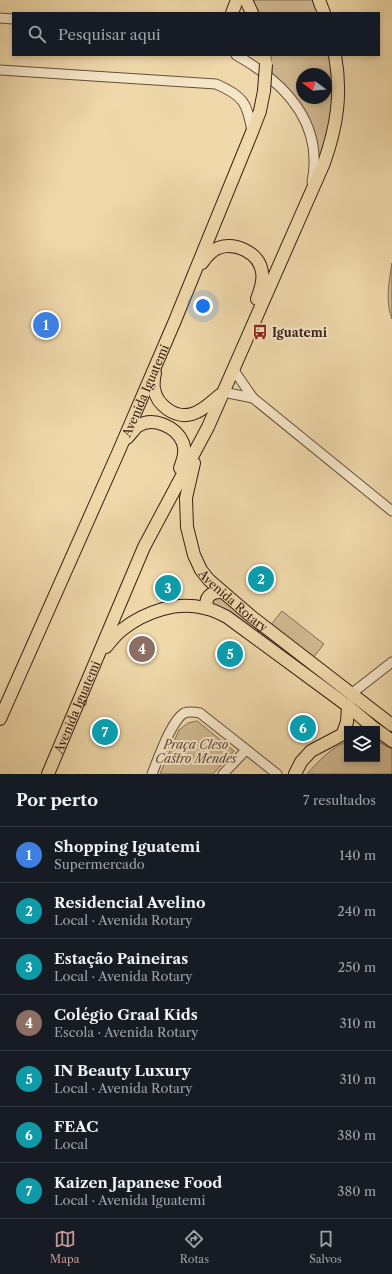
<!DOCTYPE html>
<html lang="pt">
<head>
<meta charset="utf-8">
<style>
  body { margin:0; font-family:"Libre Caslon Text",serif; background:#242831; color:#f1f3f6 }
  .controls { position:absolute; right:12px; bottom:12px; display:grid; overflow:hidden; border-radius:0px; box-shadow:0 2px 6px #0003 }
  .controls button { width:36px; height:36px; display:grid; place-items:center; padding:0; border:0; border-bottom:1px solid #363941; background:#171b24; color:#f1f3f6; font:20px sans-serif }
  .compass { position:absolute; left:296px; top:68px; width:36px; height:36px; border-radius:50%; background:#171b24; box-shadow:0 2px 6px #0003; rotate:286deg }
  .you { position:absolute; left:203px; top:306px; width:14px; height:14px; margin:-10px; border:3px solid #fff; border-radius:50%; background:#1a73e8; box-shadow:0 0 0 6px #1a73e833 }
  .badge { display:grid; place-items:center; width:26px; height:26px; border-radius:50%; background:#c59692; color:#fff; font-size:13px; font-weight:700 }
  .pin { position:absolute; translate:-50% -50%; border:2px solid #fff; box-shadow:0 1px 4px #0006 }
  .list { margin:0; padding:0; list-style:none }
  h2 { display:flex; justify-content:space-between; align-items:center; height:52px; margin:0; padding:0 16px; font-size:17px }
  h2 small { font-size:13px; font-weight:400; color:#9ea1a6 }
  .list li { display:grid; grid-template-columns:26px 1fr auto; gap:12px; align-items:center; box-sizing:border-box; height:56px; padding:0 16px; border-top:1px solid #363941 }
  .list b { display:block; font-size:15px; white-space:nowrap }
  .list p { margin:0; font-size:13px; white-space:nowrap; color:#9ea1a6 }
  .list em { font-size:13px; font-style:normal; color:#9ea1a6 }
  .icon { flex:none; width:22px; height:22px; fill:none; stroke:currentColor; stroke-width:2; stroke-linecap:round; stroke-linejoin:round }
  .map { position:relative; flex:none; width:392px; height:774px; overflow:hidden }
  .search { position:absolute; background:#171b24; box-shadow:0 2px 6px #0003; left:12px; right:12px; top:12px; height:44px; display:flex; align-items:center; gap:10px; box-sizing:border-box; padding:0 14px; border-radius:0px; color:#9ea1a6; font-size:15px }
  .sheet { height:444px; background:#171b24 }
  nav { display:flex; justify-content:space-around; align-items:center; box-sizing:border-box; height:56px; border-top:1px solid #363941; background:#171b24; font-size:11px; color:#9ea1a6 }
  nav a { display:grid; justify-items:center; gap:2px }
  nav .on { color:#c59692 }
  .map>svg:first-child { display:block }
  .green { fill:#d0b991; stroke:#846c54; fill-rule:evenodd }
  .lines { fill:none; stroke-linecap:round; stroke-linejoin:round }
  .minor-casing { stroke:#654e3c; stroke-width:11 }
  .major-casing { stroke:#372017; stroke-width:14 }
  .minor { stroke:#f5e6c8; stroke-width:9 }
  .major { stroke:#efd8aa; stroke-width:12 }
  .major-bridge-casing { stroke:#372017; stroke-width:14; stroke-linecap:butt }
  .major-bridge { stroke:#efd8aa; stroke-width:12 }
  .labels { text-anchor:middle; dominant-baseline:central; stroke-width:4; stroke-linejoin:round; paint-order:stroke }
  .poi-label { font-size:12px; font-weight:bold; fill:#372017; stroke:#f5e6c8; text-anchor:start }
  .street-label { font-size:12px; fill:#372017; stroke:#f5e6c8 }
  .park-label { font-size:12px; font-style:italic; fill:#5d4636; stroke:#f5e6c8 }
</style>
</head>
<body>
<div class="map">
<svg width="392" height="774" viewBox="0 0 392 774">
  <rect width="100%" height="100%" fill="#efd8aa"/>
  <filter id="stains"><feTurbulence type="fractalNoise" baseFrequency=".005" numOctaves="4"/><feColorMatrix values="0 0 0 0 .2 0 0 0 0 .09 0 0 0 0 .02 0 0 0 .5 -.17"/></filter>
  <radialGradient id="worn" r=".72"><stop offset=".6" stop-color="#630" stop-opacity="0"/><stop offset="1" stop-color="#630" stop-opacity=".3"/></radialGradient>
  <!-- green -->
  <g class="green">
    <polygon points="252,0 312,0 318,13 257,13"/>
    <path d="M271 55H331L334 104 322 157 319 158 318 156 315 140 272 75ZM302 74H326V98H302Z"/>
    <path d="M392 263V319C385 301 389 282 392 263Z"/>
    <polygon points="216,593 375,716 367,719 214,608 209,600"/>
    <polygon points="282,611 324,644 312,659 270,626"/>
    <polygon points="197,721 234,751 213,774 160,774 179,730 188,723"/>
    <path d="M377 741 392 749V774H307C318 762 331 747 347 742V759H377Z"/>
  </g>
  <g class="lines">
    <!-- minor casing -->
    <g class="minor-casing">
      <g id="minor">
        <polyline points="0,18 13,19"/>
        <path d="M236 55C284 82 324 122 312 182"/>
        <path d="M0 70 216 84C244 96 247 103 252 131"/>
        <polyline points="233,369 253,398 392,511"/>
        <polyline points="223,392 253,398"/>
        <polyline points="351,694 392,662"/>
        <path d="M152 774C158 759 171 721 184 713 189 711 195 712 200 713L277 774"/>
        <polyline points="223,774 246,750"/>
      </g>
    </g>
    <!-- major casing -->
    <g class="major-casing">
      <g id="major">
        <polyline points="246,0 252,13"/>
        <polyline points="319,0 324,13"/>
        <polyline points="232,13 237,0"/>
        <path d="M202 263C206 257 211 251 218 248 235 242 259 252 262 272 264 281 260 291 257 299"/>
        <path d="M155 373C154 378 153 384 154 389 157 405 175 419 192 414 203 411 211 402 220 395"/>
        <path d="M127 438C131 434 134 429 138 426 153 416 177 427 183 443 186 452 183 460 180 468"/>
        <path id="s1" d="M194 463 186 498 187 527 194 555 201 570 209 580 252 617 392 725"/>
        <path d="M208 609C203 598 211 591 222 592"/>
        <path d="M106 647C111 641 116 634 123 629 145 612 176 601 204 608 212 609 219 613 227 617L348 706 375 729"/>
        <path id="s2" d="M0 719 118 453 174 323 252 132 260 111 264 91"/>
        <polyline points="377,730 392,741"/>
        <polyline points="343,733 347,722 348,706"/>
        <path id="s3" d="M48 774 144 547 208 427 324 163C337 126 342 94 335 55"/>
        <polyline points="295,774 301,762 311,751 347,732"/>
      </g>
    </g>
    <!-- minor -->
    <use href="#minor" class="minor"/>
    <!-- major -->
    <use href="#major" class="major"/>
    <!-- major-bridge casing -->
    <g class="major-bridge-casing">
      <polyline id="major-bridge" points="264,91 266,64"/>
    </g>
    <!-- major-bridge -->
    <use href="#major-bridge" class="major-bridge"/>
  </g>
  <!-- icons -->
  <defs>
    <g id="bus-bare" transform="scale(1.2)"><path d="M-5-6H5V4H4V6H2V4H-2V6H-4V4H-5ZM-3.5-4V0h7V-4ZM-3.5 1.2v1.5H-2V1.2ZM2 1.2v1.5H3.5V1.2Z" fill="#8f2418" stroke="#f5e6c8" stroke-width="2.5" paint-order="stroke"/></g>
  </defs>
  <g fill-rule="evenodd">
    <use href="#bus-bare" x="260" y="332"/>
  </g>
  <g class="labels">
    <!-- poi labels -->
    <g class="poi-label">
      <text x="272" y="332">Iguatemi</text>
    </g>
    <!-- street labels -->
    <g class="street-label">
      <text stroke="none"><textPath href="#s2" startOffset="359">Avenida Iguatemi</textPath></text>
      <text stroke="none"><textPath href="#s1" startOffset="155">Avenida Rotary</textPath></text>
      <text stroke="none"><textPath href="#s3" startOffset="73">Avenida Iguatemi</textPath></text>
    </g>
    <!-- park labels -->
    <g class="park-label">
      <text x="196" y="744">Praça Cleso<tspan x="196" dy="14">Castro Mendes</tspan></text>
    </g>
  </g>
  <rect width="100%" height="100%" filter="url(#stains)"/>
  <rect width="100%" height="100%" fill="url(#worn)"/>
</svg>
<div class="controls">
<button><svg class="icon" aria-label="layers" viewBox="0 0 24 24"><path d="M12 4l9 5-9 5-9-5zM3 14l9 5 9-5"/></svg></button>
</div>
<svg class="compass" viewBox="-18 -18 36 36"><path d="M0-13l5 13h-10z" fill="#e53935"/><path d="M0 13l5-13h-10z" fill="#9ea1a6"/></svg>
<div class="you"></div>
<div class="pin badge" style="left:46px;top:325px;background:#3f7fe0">1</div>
<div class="pin badge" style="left:261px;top:579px;background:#0f9aa8">2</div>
<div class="pin badge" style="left:168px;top:588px;background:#0f9aa8">3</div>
<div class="pin badge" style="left:142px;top:649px;background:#8d6e63">4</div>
<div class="pin badge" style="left:230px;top:654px;background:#0f9aa8">5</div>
<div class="pin badge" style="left:303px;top:728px;background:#0f9aa8">6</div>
<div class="pin badge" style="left:105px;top:732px;background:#0f9aa8">7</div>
<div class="search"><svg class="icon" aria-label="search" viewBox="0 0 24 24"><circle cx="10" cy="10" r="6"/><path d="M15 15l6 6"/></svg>Pesquisar aqui</div>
</div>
<section class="sheet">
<h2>Por perto<small>7 resultados</small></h2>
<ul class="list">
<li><span class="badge" style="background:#3f7fe0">1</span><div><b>Shopping Iguatemi</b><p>Supermercado</p></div><em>140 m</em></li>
<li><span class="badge" style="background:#0f9aa8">2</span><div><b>Residencial Avelino</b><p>Local · Avenida Rotary</p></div><em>240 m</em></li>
<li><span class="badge" style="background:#0f9aa8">3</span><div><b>Estação Paineiras</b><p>Local · Avenida Rotary</p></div><em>250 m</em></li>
<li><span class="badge" style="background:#8d6e63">4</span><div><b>Colégio Graal Kids</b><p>Escola · Avenida Rotary</p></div><em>310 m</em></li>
<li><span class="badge" style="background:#0f9aa8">5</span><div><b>IN Beauty Luxury</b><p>Local · Avenida Rotary</p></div><em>310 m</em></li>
<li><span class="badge" style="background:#0f9aa8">6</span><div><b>FEAC</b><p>Local</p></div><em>380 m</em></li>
<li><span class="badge" style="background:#0f9aa8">7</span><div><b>Kaizen Japanese Food</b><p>Local · Avenida Iguatemi</p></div><em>380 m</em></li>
</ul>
</section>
<nav>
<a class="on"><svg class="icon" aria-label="map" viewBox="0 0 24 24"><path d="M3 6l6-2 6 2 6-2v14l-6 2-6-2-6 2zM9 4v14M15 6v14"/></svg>Mapa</a>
<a><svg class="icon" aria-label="directions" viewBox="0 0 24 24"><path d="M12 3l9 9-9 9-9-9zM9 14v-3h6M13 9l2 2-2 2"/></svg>Rotas</a>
<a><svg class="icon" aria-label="saved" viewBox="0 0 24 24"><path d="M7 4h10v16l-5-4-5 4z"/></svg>Salvos</a>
</nav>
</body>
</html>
